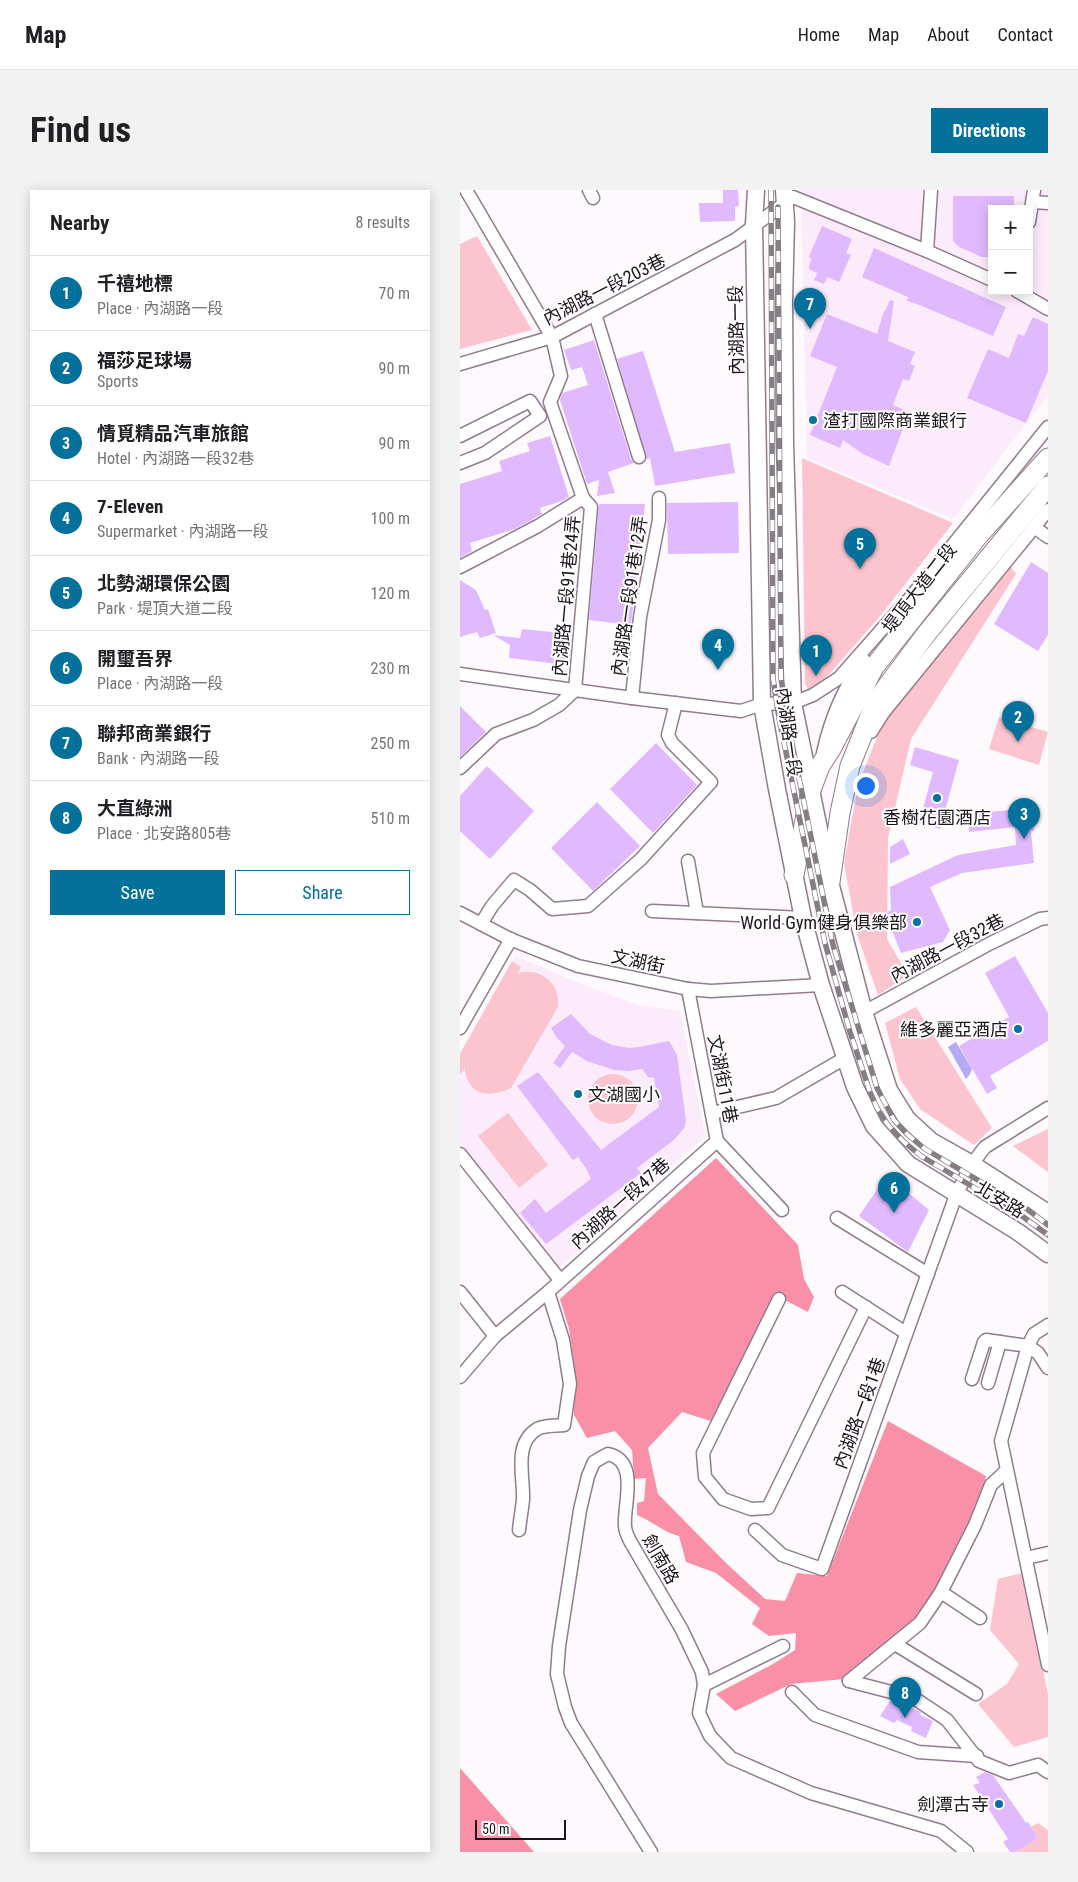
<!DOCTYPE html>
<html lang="en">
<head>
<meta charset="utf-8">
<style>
  body { margin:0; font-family:"Roboto Condensed","Noto Sans TC",sans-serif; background:#f2f2f2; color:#202124 }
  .controls { position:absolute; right:15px; top:15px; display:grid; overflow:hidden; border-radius:0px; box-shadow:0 2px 12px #0003 }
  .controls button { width:45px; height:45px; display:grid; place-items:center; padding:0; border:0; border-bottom:1px solid #e0e0e0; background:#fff; color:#202124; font:25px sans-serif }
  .scale { position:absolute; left:15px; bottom:12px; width:91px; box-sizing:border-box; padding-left:5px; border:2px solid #1c151c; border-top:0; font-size:14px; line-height:18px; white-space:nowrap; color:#1c151c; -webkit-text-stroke:4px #fff; paint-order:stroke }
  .you { position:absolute; left:405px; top:595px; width:18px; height:18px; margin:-12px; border:4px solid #fff; border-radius:50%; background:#1a73e8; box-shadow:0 0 0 8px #1a73e833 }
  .badge { display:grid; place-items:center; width:32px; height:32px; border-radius:50%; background:#04709c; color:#fff; font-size:16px; font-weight:700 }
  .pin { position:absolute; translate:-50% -41px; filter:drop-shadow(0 1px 2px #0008) }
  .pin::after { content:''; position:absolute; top:26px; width:18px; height:15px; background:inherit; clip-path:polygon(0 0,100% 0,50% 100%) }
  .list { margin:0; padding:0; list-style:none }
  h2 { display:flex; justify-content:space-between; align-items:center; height:65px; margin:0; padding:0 20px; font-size:21px }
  h2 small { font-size:16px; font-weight:400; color:#757577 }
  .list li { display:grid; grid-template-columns:32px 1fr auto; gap:15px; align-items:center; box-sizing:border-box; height:75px; padding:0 20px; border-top:1px solid #e0e0e0 }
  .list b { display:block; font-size:19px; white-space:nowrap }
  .list p { margin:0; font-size:16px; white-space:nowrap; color:#757577 }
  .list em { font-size:16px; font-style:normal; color:#757577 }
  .actions { display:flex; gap:10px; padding:15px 20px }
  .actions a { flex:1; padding:11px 0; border:1px solid #04709c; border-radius:0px; text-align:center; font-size:18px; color:#04709c }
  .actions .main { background:#04709c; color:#fff }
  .map { position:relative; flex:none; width:588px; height:1662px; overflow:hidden; border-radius:0px }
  header { display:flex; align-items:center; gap:30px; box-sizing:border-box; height:70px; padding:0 25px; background:#fff; border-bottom:1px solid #e0e0e0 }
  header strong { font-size:24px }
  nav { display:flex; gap:28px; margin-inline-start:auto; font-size:18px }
  .intro { display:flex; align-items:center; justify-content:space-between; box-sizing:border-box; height:120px; padding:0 30px }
  h1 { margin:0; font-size:35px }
  .button { padding:12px 22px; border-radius:0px; background:#04709c; color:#fff; font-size:18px; font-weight:700 }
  main { display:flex; gap:30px; padding:0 30px }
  aside { flex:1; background:#fff; border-radius:0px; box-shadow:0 2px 12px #0003 }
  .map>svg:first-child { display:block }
  .built { fill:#fcebfa; fill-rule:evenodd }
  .green { fill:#fbc4ce }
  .forest { fill:#f990a7 }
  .water { fill:#b6aaf3 }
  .building { fill:#e0b9fe }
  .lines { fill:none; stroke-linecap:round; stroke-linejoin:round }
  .minor-casing { stroke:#907c8e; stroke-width:15 }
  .major-casing { stroke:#907c8e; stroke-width:19 }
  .highway-casing { stroke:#907c8e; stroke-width:21 }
  .minor { stroke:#fff; stroke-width:12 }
  .major { stroke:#fff; stroke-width:16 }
  .highway { stroke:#fff; stroke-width:19 }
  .rail-casing { stroke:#857f84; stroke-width:5.5 }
  .rail { stroke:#fff; stroke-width:4; stroke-dasharray:11; stroke-linecap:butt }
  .poi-dot { fill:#04709c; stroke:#fff; stroke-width:2 }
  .labels { text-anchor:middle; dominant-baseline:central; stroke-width:4; stroke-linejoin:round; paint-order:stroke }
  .street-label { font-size:18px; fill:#1c151c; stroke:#fff }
  .poi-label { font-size:18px; fill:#1c151c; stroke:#fff; text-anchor:end }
</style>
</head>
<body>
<header>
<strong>Map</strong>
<nav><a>Home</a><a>Map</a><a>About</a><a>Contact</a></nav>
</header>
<div class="intro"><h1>Find us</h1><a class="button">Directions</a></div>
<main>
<aside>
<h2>Nearby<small>8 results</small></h2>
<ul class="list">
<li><span class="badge">1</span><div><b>千禧地標</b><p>Place · 內湖路一段</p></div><em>70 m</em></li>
<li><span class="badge">2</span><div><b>福莎足球場</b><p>Sports</p></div><em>90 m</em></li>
<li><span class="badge">3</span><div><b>情覓精品汽車旅館</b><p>Hotel · 內湖路一段32巷</p></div><em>90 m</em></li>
<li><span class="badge">4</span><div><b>7-Eleven</b><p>Supermarket · 內湖路一段</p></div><em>100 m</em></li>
<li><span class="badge">5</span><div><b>北勢湖環保公園</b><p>Park · 堤頂大道二段</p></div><em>120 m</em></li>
<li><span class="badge">6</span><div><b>開璽吾界</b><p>Place · 內湖路一段</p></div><em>230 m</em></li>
<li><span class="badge">7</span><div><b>聯邦商業銀行</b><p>Bank · 內湖路一段</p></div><em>250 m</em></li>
<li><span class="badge">8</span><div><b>大直綠洲</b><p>Place · 北安路805巷</p></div><em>510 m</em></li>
</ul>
<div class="actions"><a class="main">Save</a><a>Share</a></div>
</aside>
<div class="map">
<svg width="588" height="1662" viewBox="0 0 588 1662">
  <rect width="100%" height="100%" fill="#fef9fd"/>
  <!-- built -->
  <g class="built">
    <path d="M341 0H588V205L493 329 347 268ZM532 19H569V101H532Z"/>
    <polygon points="56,766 114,791 177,815 220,821 245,946 99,1077 0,953 0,862"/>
  </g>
  <!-- green -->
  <g class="green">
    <polygon points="17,46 72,140 0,159 0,54"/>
    <polygon points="342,268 493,333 421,425 358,497 349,500 345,494"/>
    <polygon points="550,375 556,384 451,549 428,648 427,749 448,785 418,805 397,744 384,673 398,595 421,537 477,465"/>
    <polygon points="539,527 588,542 579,575 529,559"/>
    <path d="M52 771 61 777 58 783C80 777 101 793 98 817L51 898C29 909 6 905 5 877L0 885V864Z"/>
    <polygon points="456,817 532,938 514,955 460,919 440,889 425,833"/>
    <circle cx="153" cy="909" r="25"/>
    <polygon points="48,923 88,975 59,998 18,946"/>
    <polygon points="588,939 588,982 553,956"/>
    <polygon points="562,1383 588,1504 588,1547 554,1557 518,1514 547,1494 559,1474 530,1440 538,1389"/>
    <polygon points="578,1633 588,1640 588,1662 556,1662 578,1648 571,1637"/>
  </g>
  <!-- forest -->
  <g class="forest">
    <path d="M256 968 338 1055 344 1089 354 1107 348 1122 317 1106 254 1232 222 1222 188 1258 198 1304 266 1373 305 1409 325 1411 337 1383 367 1386 428 1231 526 1286 519 1319 460 1427 384 1489 331 1494 275 1521 256 1504 313 1474 335 1460 336 1443 309 1446 292 1434 300 1418 256 1383 226 1372 219 1346C203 1342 192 1331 177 1325V1313L184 1311 186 1288 174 1289 172 1260 155 1241 127 1248 114 1225V1173L109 1139 100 1109Z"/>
    <polygon points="0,1578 74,1662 0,1662"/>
  </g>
  <!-- water -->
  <polygon class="water" points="496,852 512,879 510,884 506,889 488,857"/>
  <!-- building -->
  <g class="building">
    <polygon points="263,0 278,0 279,16 275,17 275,31 240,32 239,13 263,13"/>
    <polygon points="493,6 554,6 554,19 532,19 532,67 522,67 499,57 493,51"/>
    <polygon points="362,36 392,49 386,63 391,65 379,92 367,87 364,94 354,90 357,83 349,79 351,68 349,67"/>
    <polygon points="414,58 546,117 533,146 457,114 447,111 448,107 402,87"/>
    <polygon points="430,110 434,111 428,151 455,162 450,174 455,176 449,191 443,189 433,215 449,222 429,276 403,264 383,250 380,258 350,245 377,177 350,166 367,124 417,144 424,121 425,121"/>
    <polygon points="573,127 588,134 588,181 566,233 507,208 528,159 549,168 558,144 564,146"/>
    <polygon points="134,150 171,269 174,273 148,282 155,303 137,306 139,290 127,294 100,210 102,203 128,195 122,177 111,180 104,160"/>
    <polygon points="183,161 215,262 270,253 275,283 195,296 190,268 187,269 157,169"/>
    <polygon points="90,246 109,307 102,311 80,318 82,324 55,339 10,353 12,361 0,368 0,294 42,281 39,271 70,261 67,253"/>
    <polygon points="278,312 279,363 208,364 207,313"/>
    <polygon points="139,314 185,314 171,435 129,430"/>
    <polygon points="571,372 588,383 588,445 578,461 534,434"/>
    <polygon points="0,390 16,400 25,420 28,419 36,443 20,448 17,442 0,447"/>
    <polygon points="62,439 111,444 107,475 49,468 50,455 33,445 60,448"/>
    <polygon points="0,516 26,542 0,567"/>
    <polygon points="196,553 237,595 193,643 150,599"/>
    <polygon points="455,557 499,570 480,639 459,633 473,582 450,575"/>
    <polygon points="27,576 74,621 30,669 0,641 0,606"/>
    <polygon points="137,612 180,656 133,701 91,658"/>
    <polygon points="572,618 574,641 571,641 574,673 502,683 470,697 490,740 483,752 441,763 425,723 431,720 430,697 498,665 556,655 555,637 509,642 508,624"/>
    <polygon points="443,649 450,664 430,674 430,657"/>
    <polygon points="555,766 588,823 588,851 530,886 537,898 527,904 499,856 549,827 525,783"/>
    <polygon points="111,824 130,844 152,855 169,858 179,857 209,851 217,865 226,930 225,937 214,950 177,978 181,983 86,1054 60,1023 75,1009 86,1023 131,989 127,980 118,967 113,970 57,896 78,882 141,960 199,917 194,888 188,887 182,879 168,881 154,880 127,871 112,862 100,878 93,873 105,856 97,848 91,838"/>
    <polygon points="427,985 469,1020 448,1062 399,1026"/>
    <polygon points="430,1511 443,1518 445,1515 461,1522 460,1525 473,1531 466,1548 451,1541 452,1537 437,1530 434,1533 420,1526"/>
    <polygon points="525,1582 533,1585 566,1633 568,1632 578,1648 556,1662 550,1662 543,1652 548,1649 513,1595 520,1593 516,1587"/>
  </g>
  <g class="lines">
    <!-- minor casing -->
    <g class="minor-casing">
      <g id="minor">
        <polyline points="129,0 133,8"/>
        <polyline points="573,12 588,13"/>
        <polyline points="569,32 574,0"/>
        <polyline points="467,61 471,0"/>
        <polyline points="557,101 588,119"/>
        <polyline points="135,124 179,267"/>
        <polyline points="0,174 92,147 275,50 333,7 467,61 532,90"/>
        <polyline points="0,246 70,211 80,226 25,263 0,273"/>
        <polyline points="574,337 588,347"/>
        <polyline points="0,377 78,336 123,308"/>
        <polyline points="442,418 588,237"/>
        <polyline points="0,484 172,508 281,521 302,514 333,513 353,505 379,488 446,412"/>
        <polyline points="172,508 180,427 199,330 199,308"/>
        <polyline points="411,542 423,523 588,320"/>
        <path d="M363 563C370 531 384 497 404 470"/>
        <polyline points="0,578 36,544 73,530 99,515 115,500 131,317 123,308 90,212 101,186 92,147 6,0"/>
        <polyline points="228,671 237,723"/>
        <polyline points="192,721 343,728"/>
        <polyline points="0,723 50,749 118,776 228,799 251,801 361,795"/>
        <polyline points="21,734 32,716 54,690 70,700 92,719 128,716 181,669 251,592 212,553 208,545 216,513"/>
        <polyline points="228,799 257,951 322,1020"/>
        <polyline points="404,822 529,754 580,729 588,728"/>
        <polyline points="0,838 51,749"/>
        <polyline points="252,923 316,908 385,868"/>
        <polyline points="0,964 100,1090"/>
        <polyline points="377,1028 468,1084"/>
        <polyline points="0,1102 35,1146"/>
        <polyline points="382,1102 446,1143"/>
        <polyline points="319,1109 243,1263 245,1287 263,1309 291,1319 308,1318 406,1117"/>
        <polyline points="588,1135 574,1144 568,1156 541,1251 588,1475"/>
        <polyline points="0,1187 35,1146 88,1102 257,951"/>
        <polyline points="512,1189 524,1152 526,1150 568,1156 578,1163 588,1178"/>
        <polyline points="528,1193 540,1152"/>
        <path d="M59 1340C60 1330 62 1320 63 1309 64 1286 53 1254 77 1239 84 1235 97 1236 104 1235L110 1194 103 1150 88 1102"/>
        <polyline points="295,1340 322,1365 362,1379 496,1005 512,974 525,957 588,918"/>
        <polyline points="566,1368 588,1363"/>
        <polyline points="481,1402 520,1428"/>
        <polyline points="435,1454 516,1504"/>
        <polyline points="389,1491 460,1433 481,1402 515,1335 531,1295 546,1281"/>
        <polyline points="389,1491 454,1508 487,1530 519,1571 549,1583 578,1575 588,1582"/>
        <polyline points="244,1495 323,1456"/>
        <polyline points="332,1502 355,1525 458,1562 517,1566"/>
        <path d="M191 1662 111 1533 105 1517 97 1484 99 1456 120 1320 128 1286 134 1272 148 1264C180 1271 163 1315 165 1336 165 1341 168 1347 170 1351L222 1440 242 1482 244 1495 239 1523 250 1546 271 1568 351 1603 481 1641 507 1662"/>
      </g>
    </g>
    <!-- major casing -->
    <g class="major-casing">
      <g id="major">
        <polyline points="296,0 294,34 302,514 317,599 343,728 361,795 395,897 414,936 448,974 558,1042 588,1064"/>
        <polyline points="324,0 326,32 324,111 325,254 333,513 370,692 404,822 429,900 447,929 471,951 512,974 588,1023"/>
      </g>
    </g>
    <!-- highway casing -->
    <g class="highway-casing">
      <g id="highway">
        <polyline points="334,685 351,600 360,576 371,559 414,477 518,346 588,268"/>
        <polyline points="370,692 380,623 390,576 416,511 467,443 588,296"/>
      </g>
    </g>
    <!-- minor -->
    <use href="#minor" class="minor"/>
    <!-- major -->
    <use href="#major" class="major"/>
    <!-- highway -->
    <use href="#highway" class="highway"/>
    <!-- rail casing -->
    <g class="rail-casing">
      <g id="rail">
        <polyline points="311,0 313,488 319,528 365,753 390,842 410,902 417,918 428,935 444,952 461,966 562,1026 588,1045"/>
        <polyline points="318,17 321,488 329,539 373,755 417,898 434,930 448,945 465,959 567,1019 588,1035"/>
      </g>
    </g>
    <!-- rail -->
    <use href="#rail" class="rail"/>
  </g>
  <!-- markers -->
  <g class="poi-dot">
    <circle cx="353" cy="230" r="5"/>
    <circle cx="477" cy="608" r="5"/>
    <circle cx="457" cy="732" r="5"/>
    <circle cx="558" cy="839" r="5"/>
    <circle cx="118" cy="904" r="5"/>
    <circle cx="539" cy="1614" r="5"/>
  </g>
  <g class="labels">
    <!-- street labels -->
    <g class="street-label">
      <text transform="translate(144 99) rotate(-27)">內湖路一段203巷</text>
      <text transform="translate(276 140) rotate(-91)">內湖路一段</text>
      <text transform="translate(459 398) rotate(-52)">堤頂大道二段</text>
      <text transform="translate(106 406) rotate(-85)">內湖路一段91巷24弄</text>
      <text transform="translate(169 406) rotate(-82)">內湖路一段91巷12弄</text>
      <text transform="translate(329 542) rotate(82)">內湖路一段</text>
      <text transform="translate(487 758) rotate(-28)">內湖路一段32巷</text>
      <text transform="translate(178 771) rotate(12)">文湖街</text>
      <text transform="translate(263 889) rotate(79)">文湖街11巷</text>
      <text transform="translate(540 1009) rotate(31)">北安路</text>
      <text transform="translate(160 1013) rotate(-42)">內湖路一段47巷</text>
      <text transform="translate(399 1223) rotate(-70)">內湖路一段1巷</text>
      <text transform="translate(201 1369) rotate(60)">劍南路</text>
    </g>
    <!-- poi labels -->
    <g class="poi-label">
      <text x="363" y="230" text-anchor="start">渣打國際商業銀行</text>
      <text x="477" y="627" text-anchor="middle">香樹花園酒店</text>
      <text x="447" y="732">World Gym健身俱樂部</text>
      <text x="548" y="839">維多麗亞酒店</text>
      <text x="128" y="904" text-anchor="start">文湖國小</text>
      <text x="529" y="1614">劍潭古寺</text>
    </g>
  </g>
</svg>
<div class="controls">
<button>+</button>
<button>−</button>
</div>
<div class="scale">50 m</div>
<div class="you"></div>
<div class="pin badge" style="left:356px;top:486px">1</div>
<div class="pin badge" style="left:558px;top:552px">2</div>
<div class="pin badge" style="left:564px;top:649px">3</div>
<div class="pin badge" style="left:258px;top:480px">4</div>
<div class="pin badge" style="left:400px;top:379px">5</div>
<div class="pin badge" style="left:434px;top:1023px">6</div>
<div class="pin badge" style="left:350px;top:139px">7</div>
<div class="pin badge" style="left:445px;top:1528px">8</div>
</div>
</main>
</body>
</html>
